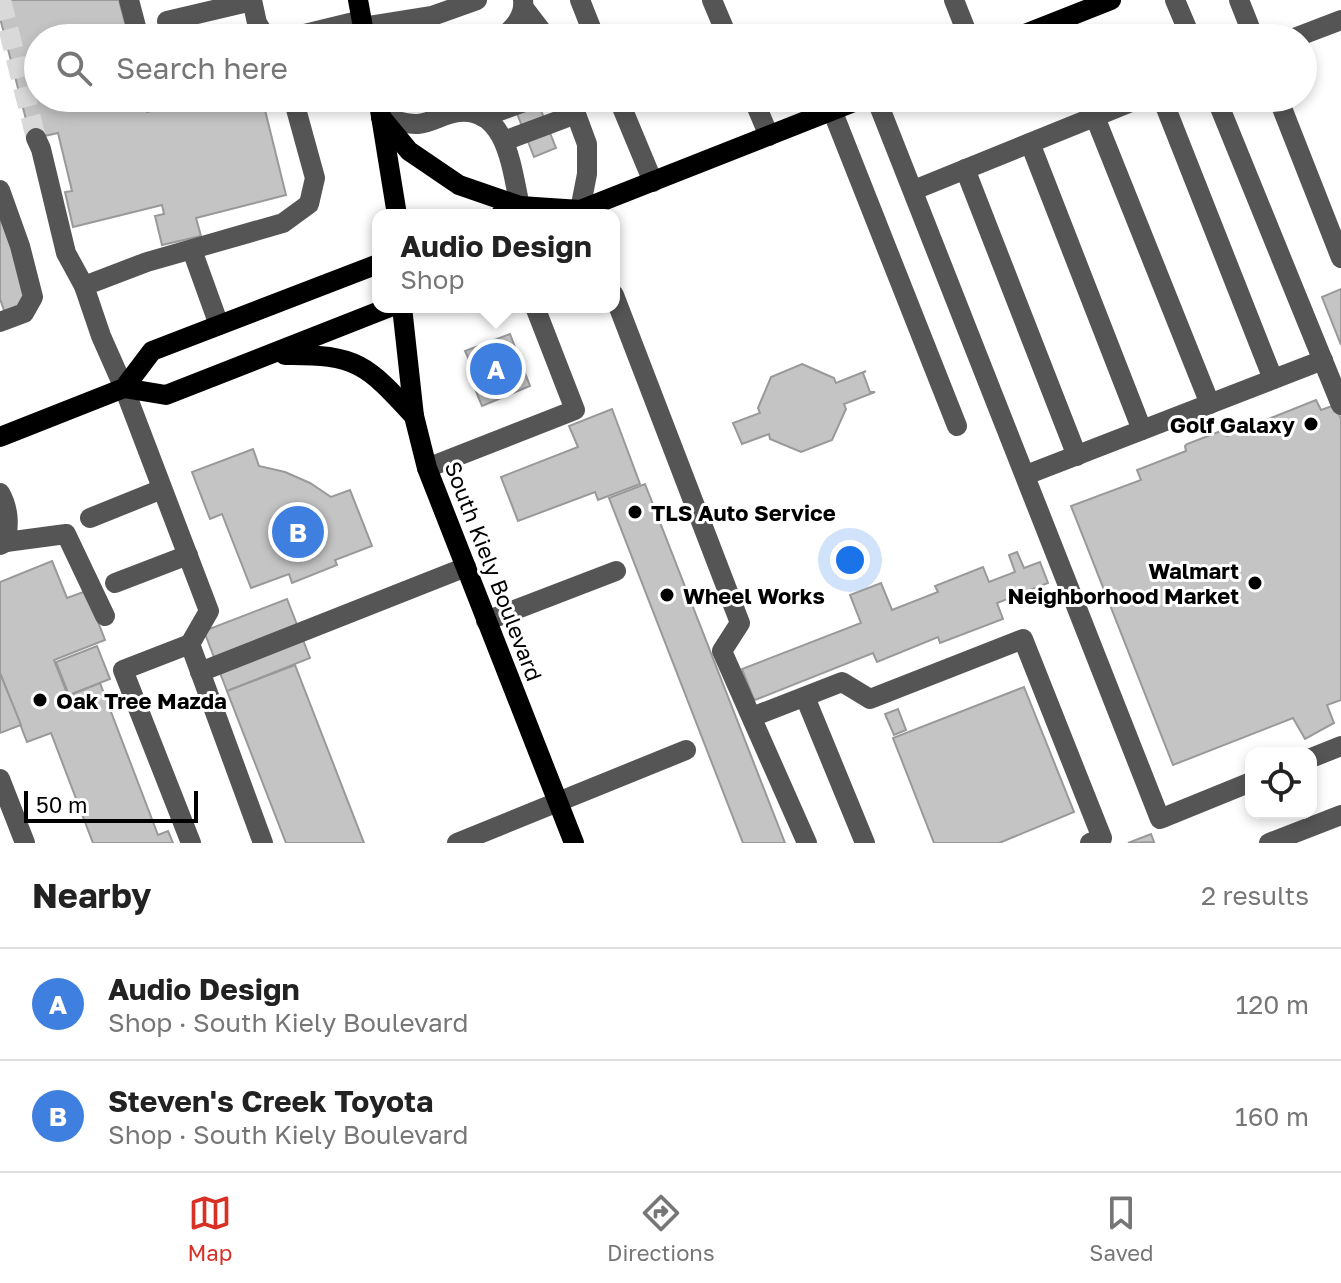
<!DOCTYPE html>
<html lang="en">
<head>
<meta charset="utf-8">
<style>
  body { margin:0; font-family:"Golos Text",sans-serif; background:#f2f2f2; color:#222 }
  .controls { position:absolute; right:24px; bottom:24px; display:grid; overflow:hidden; border-radius:16px; box-shadow:0 4px 12px #0003 }
  .controls button { width:72px; height:72px; display:grid; place-items:center; padding:0; border:0; border-bottom:2px solid #e0e0e0; background:#fff; color:#222; font:40px sans-serif }
  .scale { position:absolute; left:24px; bottom:20px; width:174px; box-sizing:border-box; padding-left:8px; border:4px solid #000; border-top:0; font-size:22px; line-height:28px; white-space:nowrap; color:#000; -webkit-text-stroke:6px #fff; paint-order:stroke }
  .you { position:absolute; left:850px; top:560px; width:28px; height:28px; margin:-20px; border:6px solid #fff; border-radius:50%; background:#1a73e8; box-shadow:0 0 0 12px #1a73e833 }
  .badge { display:grid; place-items:center; width:52px; height:52px; border-radius:50%; background:#d93025; color:#fff; font-size:26px; font-weight:700 }
  .pin { position:absolute; translate:-50% -50%; border:4px solid #fff; box-shadow:0 2px 8px #0006 }
  .popup { position:absolute; left:372px; top:209px; width:248px; height:104px; box-sizing:border-box; display:grid; place-content:center; border-radius:16px; background:#fff; filter:drop-shadow(0 2px 6px #0005); font-size:26px; white-space:nowrap; color:#767676 }
  .popup b { font-size:30px; color:#222 }
  .popup::after { content:''; position:absolute; left:50%; top:100%; margin-left:-16px; border:16px solid transparent; border-top-color:#fff }
  .list { margin:0; padding:0; list-style:none }
  h2 { display:flex; justify-content:space-between; align-items:center; height:104px; margin:0; padding:0 32px; font-size:34px }
  h2 small { font-size:26px; font-weight:400; color:#767676 }
  .list li { display:grid; grid-template-columns:52px 1fr auto; gap:24px; align-items:center; box-sizing:border-box; height:112px; padding:0 32px; border-top:2px solid #e0e0e0 }
  .list b { display:block; font-size:30px; white-space:nowrap }
  .list p { margin:0; font-size:26px; white-space:nowrap; color:#767676 }
  .list em { font-size:26px; font-style:normal; color:#767676 }
  .icon { flex:none; width:44px; height:44px; fill:none; stroke:currentColor; stroke-width:2; stroke-linecap:round; stroke-linejoin:round }
  .map { position:relative; flex:none; width:1341px; height:843px; overflow:hidden }
  .search { position:absolute; background:#fff; box-shadow:0 4px 12px #0003; left:24px; right:24px; top:24px; height:88px; display:flex; align-items:center; gap:20px; box-sizing:border-box; padding:0 28px; border-radius:44px; color:#767676; font-size:30px }
  .sheet { height:328px; background:#fff }
  nav { display:flex; justify-content:space-around; align-items:center; box-sizing:border-box; height:112px; border-top:2px solid #e0e0e0; background:#fff; font-size:22px; color:#767676 }
  nav a { display:grid; justify-items:center; gap:4px }
  nav .on { color:#d93025 }
  .map>svg:first-child { display:block }
  .building { fill:#c4c4c4; stroke:#999; stroke-width:2 }
  .lines { fill:none; stroke-linecap:round; stroke-linejoin:round }
  .minor-tunnel { stroke:#d9d9d9; stroke-width:20; stroke-dasharray:20 10; stroke-linecap:butt }
  .minor { stroke:#555; stroke-width:20 }
  .major { stroke:#000; stroke-width:20 }
  .poi-dot { fill:#000; stroke:#fff; stroke-width:3 }
  .labels { text-anchor:middle; dominant-baseline:central; stroke-width:6; stroke-linejoin:round; paint-order:stroke }
  .poi-label { font-size:22px; font-weight:bold; fill:#000; stroke:#fff; text-anchor:start }
  .street-label { font-size:22px; fill:#000; stroke:#fff }
</style>
</head>
<body>
<div class="map">
<svg width="1341" height="843" viewBox="0 0 1341 843">
  <rect width="100%" height="100%" fill="#fff"/>
  <!-- building -->
  <g class="building">
    <polygon points="0,0 119,0 129,38 38,38 38,98 144,98 147,112 204,98 262,98 286,195 196,218 201,236 162,245 155,216 164,214 162,205 73,227 65,192 72,191 58,133 31,139 0,18"/>
    <polygon points="511,98 536,98 556,148 534,157"/>
    <polygon points="0,209 29,304 5,313 0,299"/>
    <polygon points="1341,289 1341,345 1322,297"/>
    <polygon points="510,334 530,386 482,406 473,384 476,383 469,367 472,366 465,351"/>
    <polygon points="802,364 834,378 836,383 866,371 863,373 870,392 875,392 844,404 846,409 832,440 801,452 770,439 769,434 742,444 733,423 760,413 758,408 771,377"/>
    <polygon points="1316,400 1321,410 1335,405 1341,419 1341,700 1327,705 1334,723 1305,739 1293,718 1173,765 1071,506 1141,480 1137,470 1186,451 1185,446 1187,444 1221,431 1227,436 1253,426 1256,435 1270,430 1266,420"/>
    <polygon points="612,409 640,484 598,500 595,492 518,521 501,477 578,447 569,426"/>
    <polygon points="253,449 259,466 285,472 310,483 331,497 350,490 372,546 335,560 337,565 292,583 289,574 251,588 222,514 210,519 192,472"/>
    <polygon points="645,484 785,843 743,843 609,498"/>
    <polygon points="1017,552 1024,568 1040,562 1048,583 997,603 1003,619 940,643 938,637 877,662 873,653 755,700 753,697 742,669 861,623 850,595 881,583 892,610 938,592 935,586 983,567 989,582 1015,572 1009,555"/>
    <polygon points="52,561 67,598 86,591 105,640 54,660 72,706 74,705 70,695 100,683 158,835 168,831 173,843 93,843 51,733 27,742 0,673 0,582"/>
    <polygon points="287,599 310,658 227,691 204,631"/>
    <polygon points="97,646 110,679 69,695 56,662"/>
    <polygon points="295,665 364,843 286,843 227,691"/>
    <polygon points="0,673 21,725 0,733"/>
    <polygon points="1024,687 1074,812 999,843 934,843 893,738"/>
    <polygon points="898,709 906,730 894,735 885,714"/>
    <polygon points="1151,834 1154,842 1128,843"/>
  </g>
  <g class="lines">
    <!-- minor-tunnel -->
    <polyline class="minor-tunnel" points="1,0 36,138"/>
    <!-- minor -->
    <g class="minor">
      <polyline points="129,0 139,38"/>
      <polyline points="252,0 257,23 266,38"/>
      <polyline points="580,0 595,38"/>
      <polyline points="712,0 728,38"/>
      <polyline points="954,0 969,38"/>
      <polyline points="1175,0 1191,38"/>
      <polyline points="1239,0 1254,38"/>
      <polyline points="524,8 547,38"/>
      <polyline points="167,21 252,1"/>
      <polyline points="363,27 432,16 477,0"/>
      <polyline points="288,38 362,20"/>
      <path d="M499 38C513 31 525 16 523 0"/>
      <polyline points="1294,38 1341,20"/>
      <polyline points="570,98 587,144 587,174 580,210 582,215"/>
      <polyline points="618,98 653,182"/>
      <polyline points="753,98 769,136"/>
      <polyline points="876,98 1160,819 1251,782"/>
      <polyline points="1162,98 1273,379"/>
      <polyline points="1216,98 1341,405"/>
      <polyline points="1278,98 1341,258"/>
      <polyline points="832,110 957,426"/>
      <path d="M381 117C392 119 407 125 418 124 432 123 445 113 459 112 508 107 512 173 520 206"/>
      <polyline points="483,117 535,98"/>
      <polyline points="1095,117 1210,404"/>
      <polyline points="36,138 41,149 66,253 84,286"/>
      <polyline points="504,141 576,114"/>
      <polyline points="1030,143 1142,430"/>
      <polyline points="965,169 1077,456"/>
      <polyline points="0,190 20,246 33,297 24,313 0,322"/>
      <polyline points="914,190 1141,98"/>
      <polyline points="192,250 219,325"/>
      <polyline points="614,295 740,623 722,651 807,843"/>
      <polyline points="427,468 575,410 535,307"/>
      <polyline points="1026,475 1323,360"/>
      <path d="M0 493C9 509 9 524 6 542"/>
      <polyline points="90,518 162,489"/>
      <polyline points="0,545 6,542 66,534 105,616"/>
      <polyline points="115,583 188,555"/>
      <polyline points="486,621 616,571"/>
      <polyline points="190,644 123,670 191,843"/>
      <polyline points="200,672 466,567"/>
      <polyline points="805,697 865,843"/>
      <polyline points="752,717 842,682 870,699 1023,639 1102,838 1090,843"/>
      <polyline points="1311,758 1341,746"/>
      <polyline points="0,779 25,843"/>
      <polyline points="263,843 190,644 209,611 124,388 101,336 84,286 147,262 283,223 309,204 315,178 293,98"/>
      <polyline points="457,843 686,750"/>
      <polyline points="1269,843 1341,815"/>
    </g>
    <!-- major -->
    <g class="major">
      <polyline points="358,0 365,38"/>
      <polyline points="1015,38 1111,0"/>
      <polyline points="378,98 397,215"/>
      <polyline points="381,117 409,151 459,185 520,206"/>
      <polyline points="500,215 520,206 580,210"/>
      <polyline points="575,215 580,210 864,98"/>
      <polyline points="402,307 414,416 427,468 574,843"/>
      <path d="M285 355C357 354 367 365 414 416"/>
      <polyline points="124,388 166,395 390,307"/>
      <polyline points="0,437 124,388 152,351 378,264"/>
    </g>
  </g>
  <!-- markers -->
  <g class="poi-dot">
    <circle cx="1311" cy="424" r="8"/>
    <circle cx="635" cy="512" r="8"/>
    <circle cx="1255" cy="583" r="8"/>
    <circle cx="667" cy="595" r="8"/>
    <circle cx="40" cy="700" r="8"/>
  </g>
  <g class="labels">
    <!-- poi labels -->
    <g class="poi-label">
      <text x="1295" y="424" text-anchor="end">Golf Galaxy</text>
      <text x="651" y="512">TLS Auto Service</text>
      <text x="1239" y="570" text-anchor="end">Walmart<tspan x="1239" dy="25">Neighborhood Market</tspan></text>
      <text x="683" y="595">Wheel Works</text>
      <text x="56" y="700">Oak Tree Mazda</text>
    </g>
    <!-- street labels -->
    <g class="street-label">
      <text transform="translate(494 571) rotate(69)">South Kiely Boulevard</text>
    </g>
  </g>
</svg>
<div class="controls">
<button><svg class="icon" aria-label="locate" viewBox="0 0 24 24"><circle cx="12" cy="12" r="6"/><path d="M12 2v4M12 18v4M2 12h4M18 12h4"/></svg></button>
</div>
<div class="scale">50 m</div>
<div class="you"></div>
<div class="pin badge" style="left:496px;top:369px;background:#3f7fe0">A</div>
<div class="popup"><b>Audio Design</b>Shop</div>
<div class="pin badge" style="left:298px;top:532px;background:#3f7fe0">B</div>
<div class="search"><svg class="icon" aria-label="search" viewBox="0 0 24 24"><circle cx="10" cy="10" r="6"/><path d="M15 15l6 6"/></svg>Search here</div>
</div>
<section class="sheet">
<h2>Nearby<small>2 results</small></h2>
<ul class="list">
<li><span class="badge" style="background:#3f7fe0">A</span><div><b>Audio Design</b><p>Shop · South Kiely Boulevard</p></div><em>120 m</em></li>
<li><span class="badge" style="background:#3f7fe0">B</span><div><b>Steven's Creek Toyota</b><p>Shop · South Kiely Boulevard</p></div><em>160 m</em></li>
</ul>
</section>
<nav>
<a class="on"><svg class="icon" aria-label="map" viewBox="0 0 24 24"><path d="M3 6l6-2 6 2 6-2v14l-6 2-6-2-6 2zM9 4v14M15 6v14"/></svg>Map</a>
<a><svg class="icon" aria-label="directions" viewBox="0 0 24 24"><path d="M12 3l9 9-9 9-9-9zM9 14v-3h6M13 9l2 2-2 2"/></svg>Directions</a>
<a><svg class="icon" aria-label="saved" viewBox="0 0 24 24"><path d="M7 4h10v16l-5-4-5 4z"/></svg>Saved</a>
</nav>
</body>
</html>
